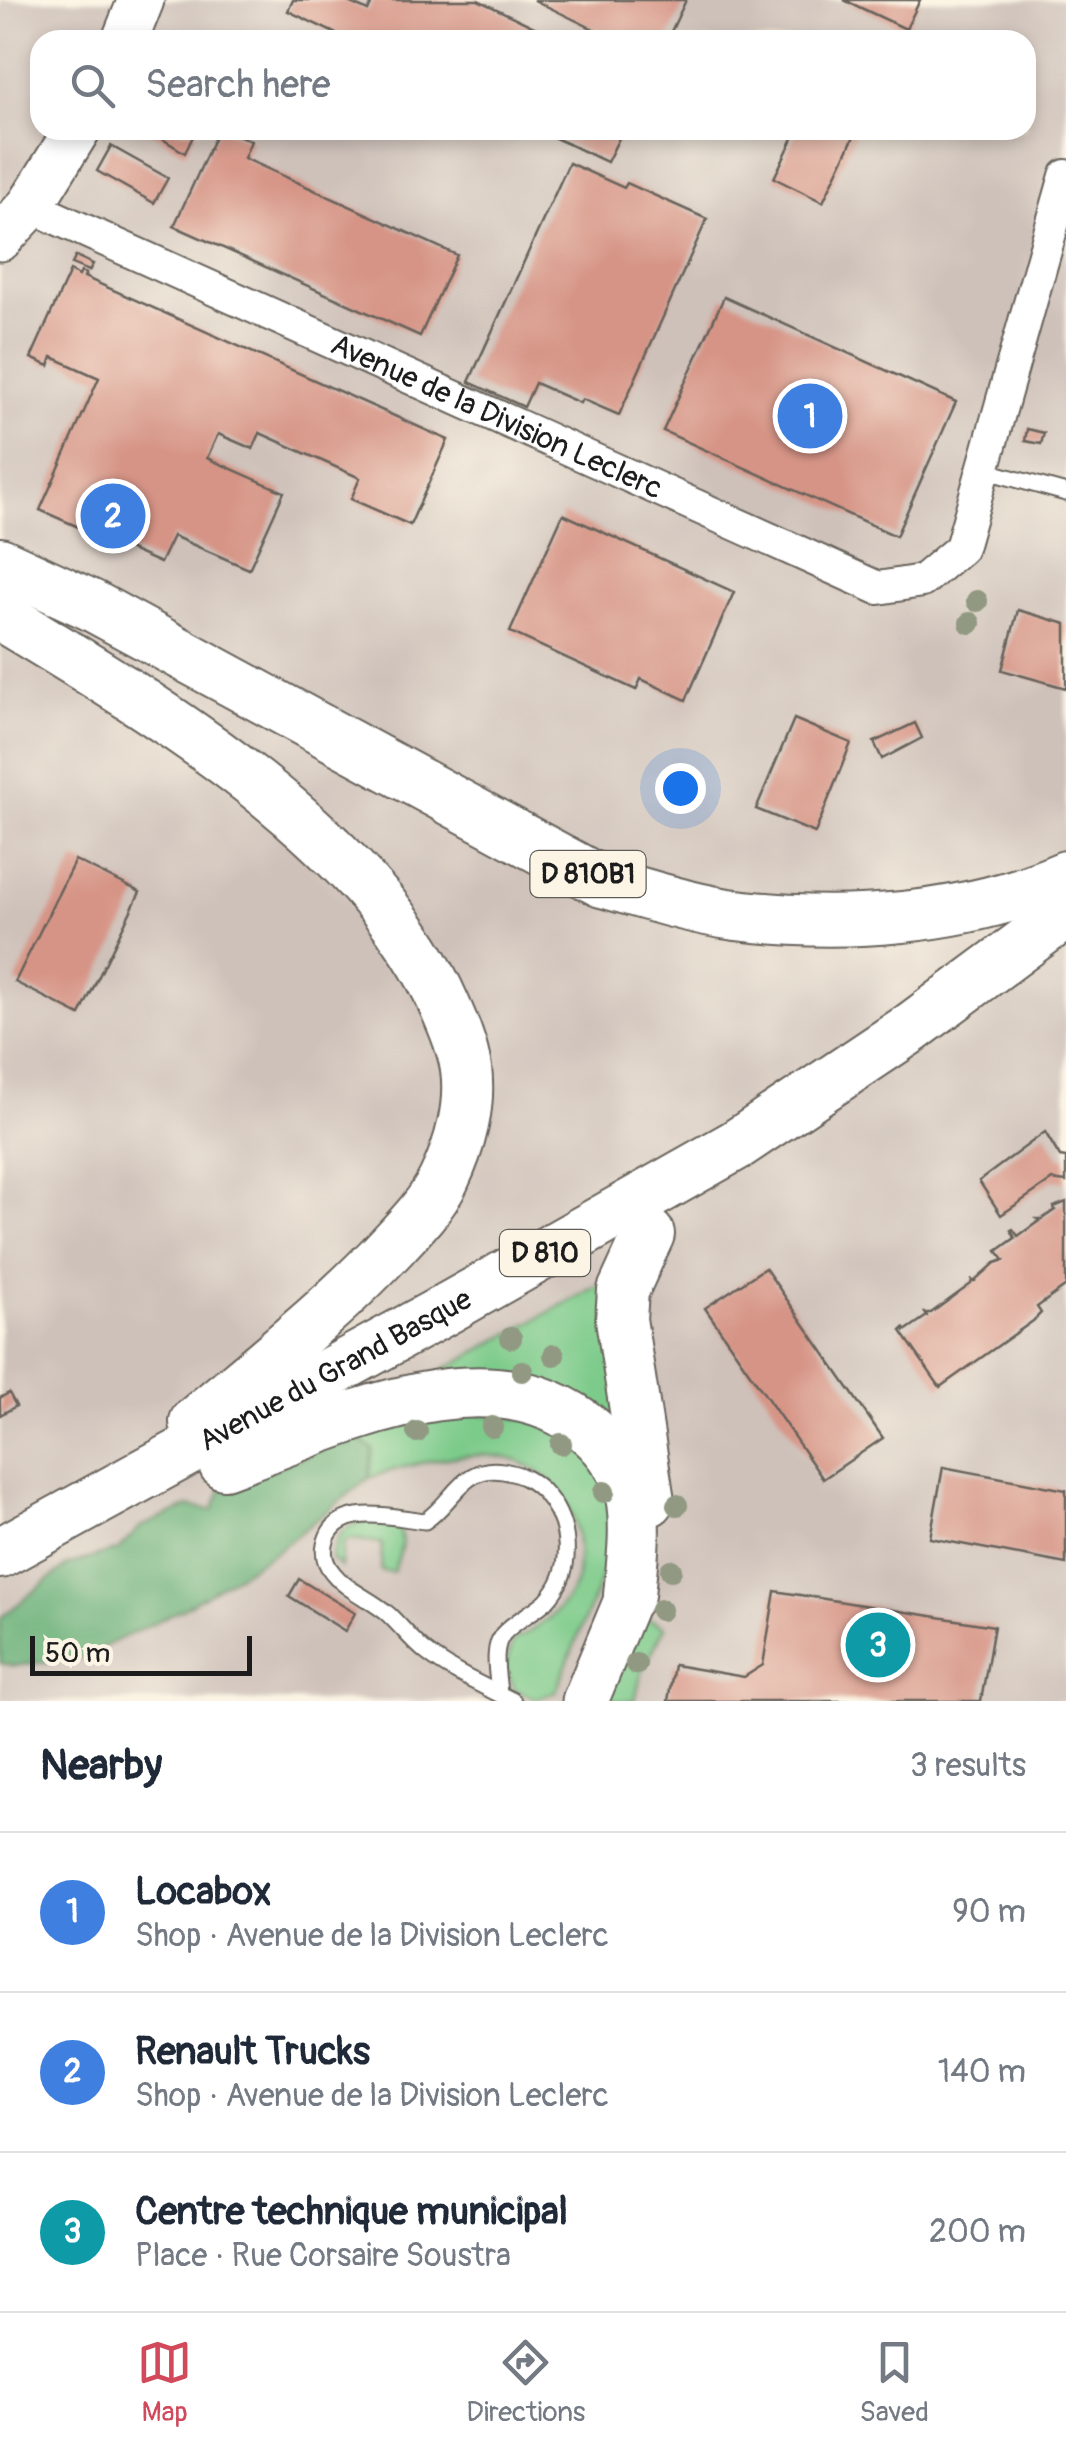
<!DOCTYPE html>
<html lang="en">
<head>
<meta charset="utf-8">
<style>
  body { margin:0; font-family:Pangolin,sans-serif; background:#f2f2f3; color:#1f2937 }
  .scale { position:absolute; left:30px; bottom:25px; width:222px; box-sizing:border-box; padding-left:10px; border:5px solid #1c1c1c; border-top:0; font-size:28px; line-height:35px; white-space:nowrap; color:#1c1c1c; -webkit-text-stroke:8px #fcf5e5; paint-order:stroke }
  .you { position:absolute; left:680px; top:788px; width:35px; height:35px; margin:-25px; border:8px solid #fff; border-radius:50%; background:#1a73e8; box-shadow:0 0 0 15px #1a73e833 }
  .badge { display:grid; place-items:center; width:65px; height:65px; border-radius:50%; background:#d1495b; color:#fff; font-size:32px; font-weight:700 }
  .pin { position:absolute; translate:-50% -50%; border:5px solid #fff; box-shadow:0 2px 10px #0006 }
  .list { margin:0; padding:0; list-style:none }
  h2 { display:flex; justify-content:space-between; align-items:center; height:130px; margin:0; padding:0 40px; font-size:42px }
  h2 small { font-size:32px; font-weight:400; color:#747a83 }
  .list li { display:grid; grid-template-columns:65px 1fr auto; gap:30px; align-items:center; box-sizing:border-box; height:160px; padding:0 40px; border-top:2px solid #e0e1e3 }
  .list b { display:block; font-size:38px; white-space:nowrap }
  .list p { margin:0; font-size:32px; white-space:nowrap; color:#747a83 }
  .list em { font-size:32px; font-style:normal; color:#747a83 }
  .icon { flex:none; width:55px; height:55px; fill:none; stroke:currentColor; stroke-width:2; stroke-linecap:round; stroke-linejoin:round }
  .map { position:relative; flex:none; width:1066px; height:1701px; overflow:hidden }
  .search { position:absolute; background:#fff; box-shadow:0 5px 15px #0003; left:30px; right:30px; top:30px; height:110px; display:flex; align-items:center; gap:25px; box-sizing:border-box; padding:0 35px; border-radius:30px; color:#747a83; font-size:38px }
  .sheet { height:610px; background:#fff }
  nav { display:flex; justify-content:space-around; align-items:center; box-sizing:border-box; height:140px; border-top:2px solid #e0e1e3; background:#fff; font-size:28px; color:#747a83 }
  nav a { display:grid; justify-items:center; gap:5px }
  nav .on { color:#d1495b }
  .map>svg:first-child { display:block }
  .industrial { fill:#cec1ba; fill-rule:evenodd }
  .green { fill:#7dcb8b; stroke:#4c7454; stroke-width:2.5 }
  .forest { fill:#66af77; stroke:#41664a; stroke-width:2.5 }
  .building { fill:#d69486 }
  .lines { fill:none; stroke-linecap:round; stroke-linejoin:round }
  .lane-casing { stroke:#68635b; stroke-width:19 }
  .street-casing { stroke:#68635b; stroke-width:36 }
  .secondary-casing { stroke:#68635b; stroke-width:49 }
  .primary-casing { stroke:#68635b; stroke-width:54 }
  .lane { stroke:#fff; stroke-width:15 }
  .street { stroke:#fff; stroke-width:32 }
  .secondary { stroke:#fff; stroke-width:45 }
  .primary { stroke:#fff; stroke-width:50 }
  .tree { fill:#919982 }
  .labels { text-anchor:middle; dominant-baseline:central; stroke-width:9; stroke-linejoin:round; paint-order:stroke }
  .shield { fill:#fcf5e5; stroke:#5f5d58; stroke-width:2.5 }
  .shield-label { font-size:28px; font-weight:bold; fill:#1c1c1c }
  .street-label { font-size:30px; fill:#1c1c1c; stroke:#fcf5e5 }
</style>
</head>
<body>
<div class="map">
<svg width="1066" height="1701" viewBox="0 0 1066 1701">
  <rect width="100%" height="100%" fill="#fcf5e5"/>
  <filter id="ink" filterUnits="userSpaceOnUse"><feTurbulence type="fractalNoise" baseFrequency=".01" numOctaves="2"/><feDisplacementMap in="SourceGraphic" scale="20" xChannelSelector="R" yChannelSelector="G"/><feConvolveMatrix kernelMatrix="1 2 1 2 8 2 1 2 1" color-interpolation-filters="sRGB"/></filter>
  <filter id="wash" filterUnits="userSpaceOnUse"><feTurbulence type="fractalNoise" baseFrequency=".0048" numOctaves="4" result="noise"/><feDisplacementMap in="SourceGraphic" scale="40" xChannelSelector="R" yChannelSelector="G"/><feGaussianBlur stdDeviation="2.25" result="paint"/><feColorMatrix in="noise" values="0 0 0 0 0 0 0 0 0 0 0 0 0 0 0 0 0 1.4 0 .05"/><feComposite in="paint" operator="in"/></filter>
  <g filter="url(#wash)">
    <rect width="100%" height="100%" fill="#f6e7cf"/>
    <!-- industrial -->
    <path class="industrial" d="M0 0H1066V1701H0ZM40 40H1026V130H40Z"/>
    <!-- green -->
    <g class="green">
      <polygon points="610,1279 628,1436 430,1377"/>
      <path d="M457 1411 530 1419 593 1450 617 1497 613 1549 556 1691 537 1699 515 1690 505 1666 514 1640C540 1627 563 1611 575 1584 578 1577 578 1569 578 1561 582 1513 554 1469 506 1458 467 1449 406 1465 369 1478L373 1449 355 1437Z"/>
      <path d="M379 1520 398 1523C405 1543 401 1553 393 1572L381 1571 382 1543 350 1539 343 1543 341 1567 331 1559C338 1525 347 1525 379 1520Z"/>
      <polygon points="640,1615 665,1627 642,1671 635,1701 605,1701"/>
    </g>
    <!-- forest -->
    <polygon class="forest" points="355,1437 373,1449 369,1478 278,1550 184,1608 83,1657 14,1666 0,1663 0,1618 68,1565 118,1550 140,1527 189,1506 213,1510 222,1487"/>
    <g id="blocks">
      <!-- building -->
      <g class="building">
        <polygon points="293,0 344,0 368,11 373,0 478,0 561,40 349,40 288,11"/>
        <polygon points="534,0 686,0 667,40 616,40"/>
        <polygon points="844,0 920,0 906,29"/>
        <polygon points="148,130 196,130 185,153"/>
        <polygon points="218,130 227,130 251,141 244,158 457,255 420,336 174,226"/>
        <polygon points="538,130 623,130 607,162"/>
        <polygon points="797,130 857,130 823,202 774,178"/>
        <polygon points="111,146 168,178 154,203 97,171"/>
        <polygon points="569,163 624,188 627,183 707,219 619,415 582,399 580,403 535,383 524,407 469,382"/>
        <polygon points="76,256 93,264 89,271 72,264"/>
        <polygon points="70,271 79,276 81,272 86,274 84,277 448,440 410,525 351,499 360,478 260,433 253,449 218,434 207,458 284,492 249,569 173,536 160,563 40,510 99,378 52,357 49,366 31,358"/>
        <polygon points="724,297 956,402 896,536 663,431"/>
        <polygon points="1027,429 1044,433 1041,444 1025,441"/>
        <polygon points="563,514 734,592 686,700 641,679 636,690 510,632"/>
        <polygon points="1018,610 1066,624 1066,688 1002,670"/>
        <polygon points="794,719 851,743 815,833 756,809"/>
        <polygon points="915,723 922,738 882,759 874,742"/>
        <polygon points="75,860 140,892 80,1015 15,982"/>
        <polygon points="1045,1132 1060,1157 1066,1158 1066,1182 1052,1180 1001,1215 979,1181"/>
        <polygon points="1066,1202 1066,1286 1037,1307 1041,1313 1033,1321 940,1387 901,1331 904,1328 905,1331 927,1316 925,1313 931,1313 971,1284 972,1280 974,1282 995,1263 1004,1260 997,1251 1015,1238 1011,1230 1013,1229 1018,1236 1039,1221 1037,1219 1042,1219 1055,1210 1054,1207"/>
        <polygon points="765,1268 883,1438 823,1479 705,1308"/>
        <polygon points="9,1393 16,1406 0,1415 0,1398"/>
        <polygon points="943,1467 1066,1490 1066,1564 930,1538"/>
        <polygon points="299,1579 355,1613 345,1631 289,1596"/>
        <polygon points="775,1591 994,1626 981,1701 668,1701 674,1665 744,1677 763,1665"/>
      </g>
    </g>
  </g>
  <g filter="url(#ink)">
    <use href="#blocks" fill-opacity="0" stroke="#68635b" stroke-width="2.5"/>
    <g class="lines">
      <!-- lane casing -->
      <g class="lane-casing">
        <g id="lane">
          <polyline points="983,470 1066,493"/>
          <path d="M499 1694C498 1676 491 1649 503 1634 514 1621 533 1613 546 1601 576 1570 571 1521 543 1491 531 1479 520 1474 503 1471 463 1464 453 1503 425 1521 394 1518 334 1500 325 1545 323 1555 326 1565 333 1573 347 1591 371 1599 388 1614 401 1626 412 1641 426 1652 451 1672 484 1686 513 1701"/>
        </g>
      </g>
      <!-- street casing -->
      <g class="street-casing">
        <g id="street">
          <path id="s1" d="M30 206 878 588 922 581 961 548 1066 176"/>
        </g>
      </g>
      <!-- secondary casing -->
      <g class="secondary-casing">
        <g id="secondary">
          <polyline points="125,40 141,0"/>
          <polyline points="0,238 30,206 77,130"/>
          <polyline points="585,1701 629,1595"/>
        </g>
      </g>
      <!-- primary casing -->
      <g class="primary-casing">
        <g id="primary">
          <path d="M0 563 91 605 602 882C646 894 690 909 736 915 843 928 966 920 1066 876"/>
          <path d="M0 615C153 707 371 836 444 1004 453 1024 463 1047 466 1069 471 1106 460 1146 444 1179 433 1203 411 1226 393 1245 333 1310 262 1365 195 1422"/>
          <polyline points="649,1234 623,1291 621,1319 649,1501"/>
          <path d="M224 1464C331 1426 491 1343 592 1432 610 1448 627 1472 631 1496 637 1528 632 1563 629 1595"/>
          <path id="s2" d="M0 1553 441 1312 736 1145 911 1028 1066 913"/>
        </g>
      </g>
      <!-- lane -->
      <use href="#lane" class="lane"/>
      <!-- street -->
      <use href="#street" class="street"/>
      <!-- secondary -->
      <use href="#secondary" class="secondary"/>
      <!-- primary -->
      <use href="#primary" class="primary"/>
    </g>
    <!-- trees -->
    <g class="tree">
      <circle cx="977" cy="601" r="11"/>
      <circle cx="970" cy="623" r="11"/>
      <circle cx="511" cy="1338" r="11"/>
      <circle cx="554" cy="1355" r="11"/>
      <circle cx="522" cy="1371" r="11"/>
      <circle cx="492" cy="1427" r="11"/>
      <circle cx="417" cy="1432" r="11"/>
      <circle cx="561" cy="1444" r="11"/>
      <circle cx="604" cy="1492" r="11"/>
      <circle cx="677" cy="1505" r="11"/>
      <circle cx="671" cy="1570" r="11"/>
      <circle cx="661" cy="1610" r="11"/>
      <circle cx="636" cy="1664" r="11"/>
    </g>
  </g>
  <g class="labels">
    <!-- shield labels -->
    <g class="shield">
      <rect x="530.5" y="851" width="115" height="46" rx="8"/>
      <rect x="500" y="1230" width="90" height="46" rx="8"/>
    </g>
    <g class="shield-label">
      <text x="588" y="874">D 810B1</text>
      <text x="545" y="1253">D 810</text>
    </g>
    <!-- street labels -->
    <g class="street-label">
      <text stroke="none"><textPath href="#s1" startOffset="512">Avenue de la Division Leclerc</textPath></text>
      <text stroke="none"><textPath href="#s2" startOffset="382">Avenue du Grand Basque</textPath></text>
    </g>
  </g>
</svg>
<div class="scale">50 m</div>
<div class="you"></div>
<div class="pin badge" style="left:810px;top:416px;background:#3f7fe0">1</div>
<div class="pin badge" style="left:113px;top:516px;background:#3f7fe0">2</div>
<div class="pin badge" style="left:878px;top:1645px;background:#0f9aa8">3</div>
<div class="search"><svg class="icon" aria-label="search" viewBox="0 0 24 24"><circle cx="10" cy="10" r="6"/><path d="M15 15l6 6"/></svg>Search here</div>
</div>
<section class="sheet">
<h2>Nearby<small>3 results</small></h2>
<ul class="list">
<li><span class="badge" style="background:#3f7fe0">1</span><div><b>Locabox</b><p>Shop · Avenue de la Division Leclerc</p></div><em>90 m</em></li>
<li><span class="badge" style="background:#3f7fe0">2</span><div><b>Renault Trucks</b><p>Shop · Avenue de la Division Leclerc</p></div><em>140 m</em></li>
<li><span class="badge" style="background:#0f9aa8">3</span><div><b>Centre technique municipal</b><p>Place · Rue Corsaire Soustra</p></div><em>200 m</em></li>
</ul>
</section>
<nav>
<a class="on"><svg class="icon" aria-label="map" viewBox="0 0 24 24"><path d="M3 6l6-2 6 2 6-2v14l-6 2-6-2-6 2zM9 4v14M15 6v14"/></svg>Map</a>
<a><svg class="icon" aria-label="directions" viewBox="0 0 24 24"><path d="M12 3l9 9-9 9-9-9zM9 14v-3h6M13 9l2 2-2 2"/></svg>Directions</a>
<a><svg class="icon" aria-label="saved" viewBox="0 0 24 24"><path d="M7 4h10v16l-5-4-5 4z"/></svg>Saved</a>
</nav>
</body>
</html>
